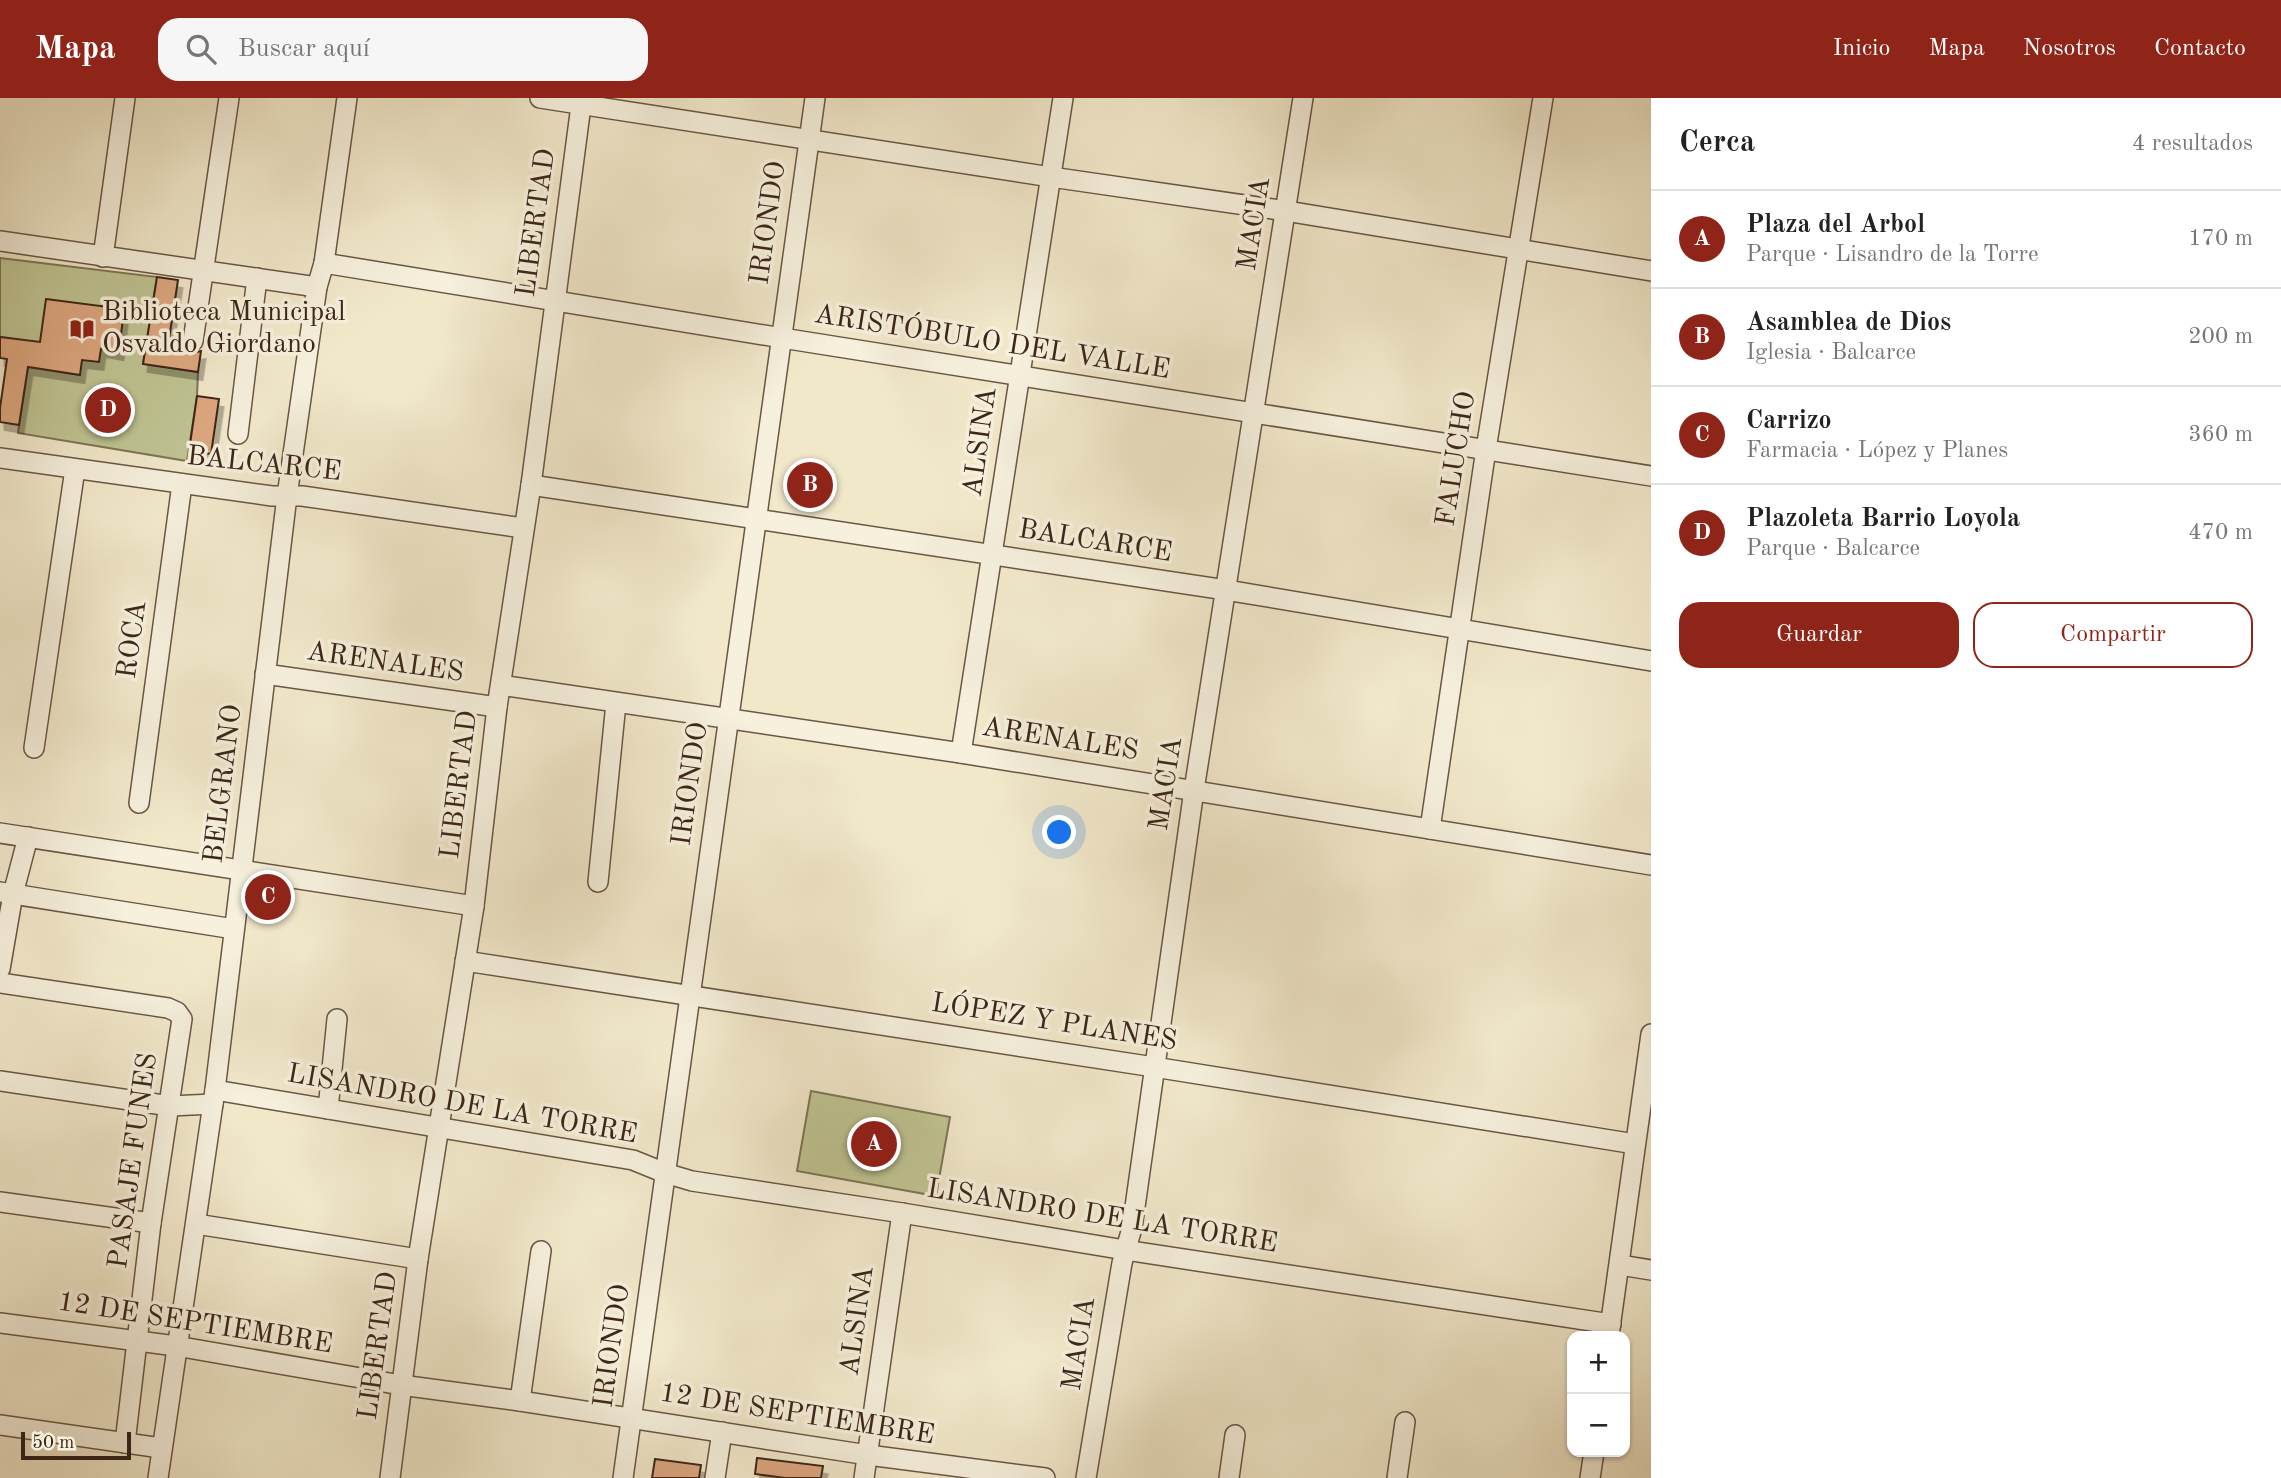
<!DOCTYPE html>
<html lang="es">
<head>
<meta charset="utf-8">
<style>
  body { margin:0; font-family:"Old Standard TT",serif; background:#f6f6f6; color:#222 }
  .controls { position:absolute; right:21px; bottom:21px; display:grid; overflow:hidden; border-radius:14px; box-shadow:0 2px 5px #0004 }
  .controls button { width:63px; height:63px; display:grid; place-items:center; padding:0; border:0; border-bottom:2px solid #e0e0e0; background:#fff; color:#222; font:35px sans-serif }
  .scale { position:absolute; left:21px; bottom:18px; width:110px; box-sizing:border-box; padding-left:7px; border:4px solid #3d2617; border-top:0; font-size:19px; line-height:24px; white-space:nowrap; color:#3d2617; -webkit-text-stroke:5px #f6f0dd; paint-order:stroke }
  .you { position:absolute; left:1060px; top:735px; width:24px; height:24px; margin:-18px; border:5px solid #fff; border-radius:50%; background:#1a73e8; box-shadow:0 0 0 10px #1a73e833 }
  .badge { display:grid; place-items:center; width:46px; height:46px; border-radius:50%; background:#8f2418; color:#fff; font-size:23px; font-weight:700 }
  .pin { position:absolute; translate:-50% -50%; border:4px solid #fff; box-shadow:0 2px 7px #0006 }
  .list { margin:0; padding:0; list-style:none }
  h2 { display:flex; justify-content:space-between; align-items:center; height:91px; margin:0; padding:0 28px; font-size:30px }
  h2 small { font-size:23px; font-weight:400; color:#767676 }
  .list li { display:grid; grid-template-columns:46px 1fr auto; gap:21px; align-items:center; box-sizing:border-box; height:98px; padding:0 28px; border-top:2px solid #e0e0e0 }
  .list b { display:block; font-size:26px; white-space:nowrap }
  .list p { margin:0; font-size:23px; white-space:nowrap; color:#767676 }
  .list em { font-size:23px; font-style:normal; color:#767676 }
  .actions { display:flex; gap:14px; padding:21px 28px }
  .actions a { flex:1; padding:16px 0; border:2px solid #8f2418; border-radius:21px; text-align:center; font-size:24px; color:#8f2418 }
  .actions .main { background:#8f2418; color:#fff }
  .icon { flex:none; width:38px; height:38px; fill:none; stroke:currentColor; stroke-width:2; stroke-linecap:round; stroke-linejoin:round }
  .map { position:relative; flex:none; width:1651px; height:1380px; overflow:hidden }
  header { display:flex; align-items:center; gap:42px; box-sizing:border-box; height:98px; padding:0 35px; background:#8f2418; color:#fff }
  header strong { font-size:33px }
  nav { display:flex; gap:38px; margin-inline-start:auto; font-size:24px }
  .search { width:490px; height:63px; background:#f6f6f6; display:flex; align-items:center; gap:18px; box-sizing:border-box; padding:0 24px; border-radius:21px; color:#767676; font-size:26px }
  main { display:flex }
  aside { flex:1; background:#fff }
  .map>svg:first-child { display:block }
  .green { fill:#c0c493; stroke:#7e7555; stroke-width:2 }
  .building { fill:#dda780; stroke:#3d2617; stroke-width:2; filter:url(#shadow) }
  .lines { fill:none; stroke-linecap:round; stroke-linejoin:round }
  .minor-casing { stroke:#6a5644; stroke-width:22 }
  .minor { stroke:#f6f0dd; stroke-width:19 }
  .labels { text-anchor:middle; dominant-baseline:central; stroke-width:7; stroke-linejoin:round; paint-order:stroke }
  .street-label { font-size:28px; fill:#3d2617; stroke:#f6f0dd }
  .poi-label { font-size:28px; fill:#3d2617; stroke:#f6f0dd; text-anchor:start }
</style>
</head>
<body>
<header>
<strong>Mapa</strong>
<div class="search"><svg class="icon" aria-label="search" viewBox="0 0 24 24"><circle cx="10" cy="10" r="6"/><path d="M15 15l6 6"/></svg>Buscar aquí</div>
<nav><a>Inicio</a><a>Mapa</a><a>Nosotros</a><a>Contacto</a></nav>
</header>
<main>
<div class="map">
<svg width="1651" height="1380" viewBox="0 0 1651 1380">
  <defs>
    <filter id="shadow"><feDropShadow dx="4.5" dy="8" stdDeviation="0" flood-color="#0004"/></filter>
  </defs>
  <rect width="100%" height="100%" fill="#f1e8ca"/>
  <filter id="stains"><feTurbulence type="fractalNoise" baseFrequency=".00286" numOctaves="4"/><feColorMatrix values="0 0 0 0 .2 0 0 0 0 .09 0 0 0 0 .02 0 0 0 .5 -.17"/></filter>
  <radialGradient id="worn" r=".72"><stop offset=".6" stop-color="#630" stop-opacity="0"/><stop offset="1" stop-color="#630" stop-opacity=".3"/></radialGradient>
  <!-- green -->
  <g class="green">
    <polygon points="0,160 157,179 143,266 198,274 197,298 187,363 18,335 32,244 0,239"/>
    <polygon points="811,993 950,1019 936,1098 797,1073"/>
  </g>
  <!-- building -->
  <g class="building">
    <polygon points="157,179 178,182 168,248 184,250 192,255 201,253 198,274 143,266"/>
    <polygon points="46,201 124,211 119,254 101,251 99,264 82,262 80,277 28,269 19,327 0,324 0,310 7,261 0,260 0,239 40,244"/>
    <polygon points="197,298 219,301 211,356 189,353"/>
    <polygon points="757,1360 823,1368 821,1380 785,1380 755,1376"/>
    <polygon points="655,1361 701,1367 699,1380 652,1380"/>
  </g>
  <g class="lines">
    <!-- minor casing -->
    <g class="minor-casing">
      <g id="minor">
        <polyline points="540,0 1051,79 1286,113 1651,173"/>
        <polyline points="0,143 317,189"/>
        <polyline points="103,159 125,0"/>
        <polyline points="324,165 782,240 1651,378"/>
        <polyline points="193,243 229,0"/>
        <polyline points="238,336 257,180"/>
        <polyline points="0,360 272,398 302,398 523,430"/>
        <polyline points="531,387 1226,492 1651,563"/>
        <polyline points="265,576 497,609"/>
        <polyline points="501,587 961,655 1651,767"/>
        <polyline points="34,650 75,371"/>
        <polyline points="961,655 1063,0"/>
        <polyline points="139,705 182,386"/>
        <polyline points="1430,731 1486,351 1543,0"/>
        <polyline points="0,735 474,808"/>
        <polyline points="598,784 616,605"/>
        <polyline points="0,794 234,831"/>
        <polyline points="465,863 1154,969 1635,1046"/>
        <polyline points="0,871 13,796 28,739"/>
        <polyline points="0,885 168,910 177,914 182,921 151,1125 125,1345"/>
        <polyline points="0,983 170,1008 213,1006"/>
        <polyline points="215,992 633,1062 665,1075 692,1083 902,1115 1125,1152 1611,1226"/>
        <polyline points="328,1011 337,921"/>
        <polyline points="0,1104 151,1125"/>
        <polyline points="196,1126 418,1161"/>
        <polyline points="1620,1167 1651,1172"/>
        <polyline points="0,1225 176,1248 401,1287 520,1303 868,1357 1045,1380"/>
        <polyline points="1609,1237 1651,936"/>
        <polyline points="520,1303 541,1153"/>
        <polyline points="0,1327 161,1350"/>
        <polyline points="158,1380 215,992 287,398 317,189 324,165 347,0"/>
        <polyline points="390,1380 418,1161 474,808 497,609 531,387 582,0"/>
        <polyline points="623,1380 815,0"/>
        <polyline points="715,1380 722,1334"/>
        <polyline points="864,1380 902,1115"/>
        <polyline points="1086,1380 1122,1165 1132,1130 1194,692 1303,0"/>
        <polyline points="1229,1380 1235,1337"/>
        <polyline points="1397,1380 1405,1324"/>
        <polyline points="1590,1380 1594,1354"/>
      </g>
    </g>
    <!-- minor -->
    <use href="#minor" class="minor"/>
  </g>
  <!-- icons -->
  <defs>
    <g id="library-bare" transform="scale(1.89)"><path d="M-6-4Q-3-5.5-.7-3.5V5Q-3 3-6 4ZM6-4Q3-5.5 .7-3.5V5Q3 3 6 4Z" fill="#8f2418" stroke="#f6f0dd" stroke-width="2.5" paint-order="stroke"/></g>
  </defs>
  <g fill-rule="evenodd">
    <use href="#library-bare" x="82" y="231"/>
  </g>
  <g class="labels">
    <!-- street labels -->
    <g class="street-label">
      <text transform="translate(537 125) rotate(-82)">LIBERTAD</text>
      <text transform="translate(769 125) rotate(-82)">IRIONDO</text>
      <text transform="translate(1255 126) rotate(-81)">MACIA</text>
      <text transform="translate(992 245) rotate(9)">ARISTÓBULO DEL VALLE</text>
      <text transform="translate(981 344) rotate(-82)">ALSINA</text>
      <text transform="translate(1457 361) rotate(-81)">FALUCHO</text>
      <text transform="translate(264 367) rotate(6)">BALCARCE</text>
      <text transform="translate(1095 444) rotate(9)">BALCARCE</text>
      <text transform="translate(133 542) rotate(-82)">ROCA</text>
      <text transform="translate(385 565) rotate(8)">ARENALES</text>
      <text transform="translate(1060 642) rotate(9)">ARENALES</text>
      <text transform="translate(224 686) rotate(-83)">BELGRANO</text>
      <text transform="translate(691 686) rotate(-82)">IRIONDO</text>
      <text transform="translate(1167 686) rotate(-81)">MACIA</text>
      <text transform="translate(460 687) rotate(-83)">LIBERTAD</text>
      <text transform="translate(1054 925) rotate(9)">LÓPEZ Y PLANES</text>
      <text transform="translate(462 1007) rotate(10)">LISANDRO DE LA TORRE</text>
      <text transform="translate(134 1063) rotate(-82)">PASAJE FUNES</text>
      <text transform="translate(1102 1119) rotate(9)">LISANDRO DE LA TORRE</text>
      <text transform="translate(858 1223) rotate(-82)">ALSINA</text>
      <text transform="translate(195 1226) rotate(9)">12 DE SEPTIEMBRE</text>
      <text transform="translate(1080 1246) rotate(-81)">MACIA</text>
      <text transform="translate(379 1248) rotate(-82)">LIBERTAD</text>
      <text transform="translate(613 1248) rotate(-82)">IRIONDO</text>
      <text transform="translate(797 1317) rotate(9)">12 DE SEPTIEMBRE</text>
    </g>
    <!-- poi labels -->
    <g class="poi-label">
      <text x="102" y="215">Biblioteca Municipal<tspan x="102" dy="32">Osvaldo Giordano</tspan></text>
    </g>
  </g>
  <rect width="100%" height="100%" filter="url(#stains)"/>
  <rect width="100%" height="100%" fill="url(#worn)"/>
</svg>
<div class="controls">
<button>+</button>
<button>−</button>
</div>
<div class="scale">50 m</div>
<div class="you"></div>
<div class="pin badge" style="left:874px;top:1046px">A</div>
<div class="pin badge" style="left:810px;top:387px">B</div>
<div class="pin badge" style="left:268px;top:799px">C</div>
<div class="pin badge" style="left:108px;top:312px">D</div>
</div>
<aside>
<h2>Cerca<small>4 resultados</small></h2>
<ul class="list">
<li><span class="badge">A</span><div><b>Plaza del Arbol</b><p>Parque · Lisandro de la Torre</p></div><em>170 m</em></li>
<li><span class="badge">B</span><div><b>Asamblea de Dios</b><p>Iglesia · Balcarce</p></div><em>200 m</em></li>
<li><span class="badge">C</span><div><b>Carrizo</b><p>Farmacia · López y Planes</p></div><em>360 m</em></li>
<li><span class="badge">D</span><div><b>Plazoleta Barrio Loyola</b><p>Parque · Balcarce</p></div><em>470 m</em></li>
</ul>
<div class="actions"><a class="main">Guardar</a><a>Compartir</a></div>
</aside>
</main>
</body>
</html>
